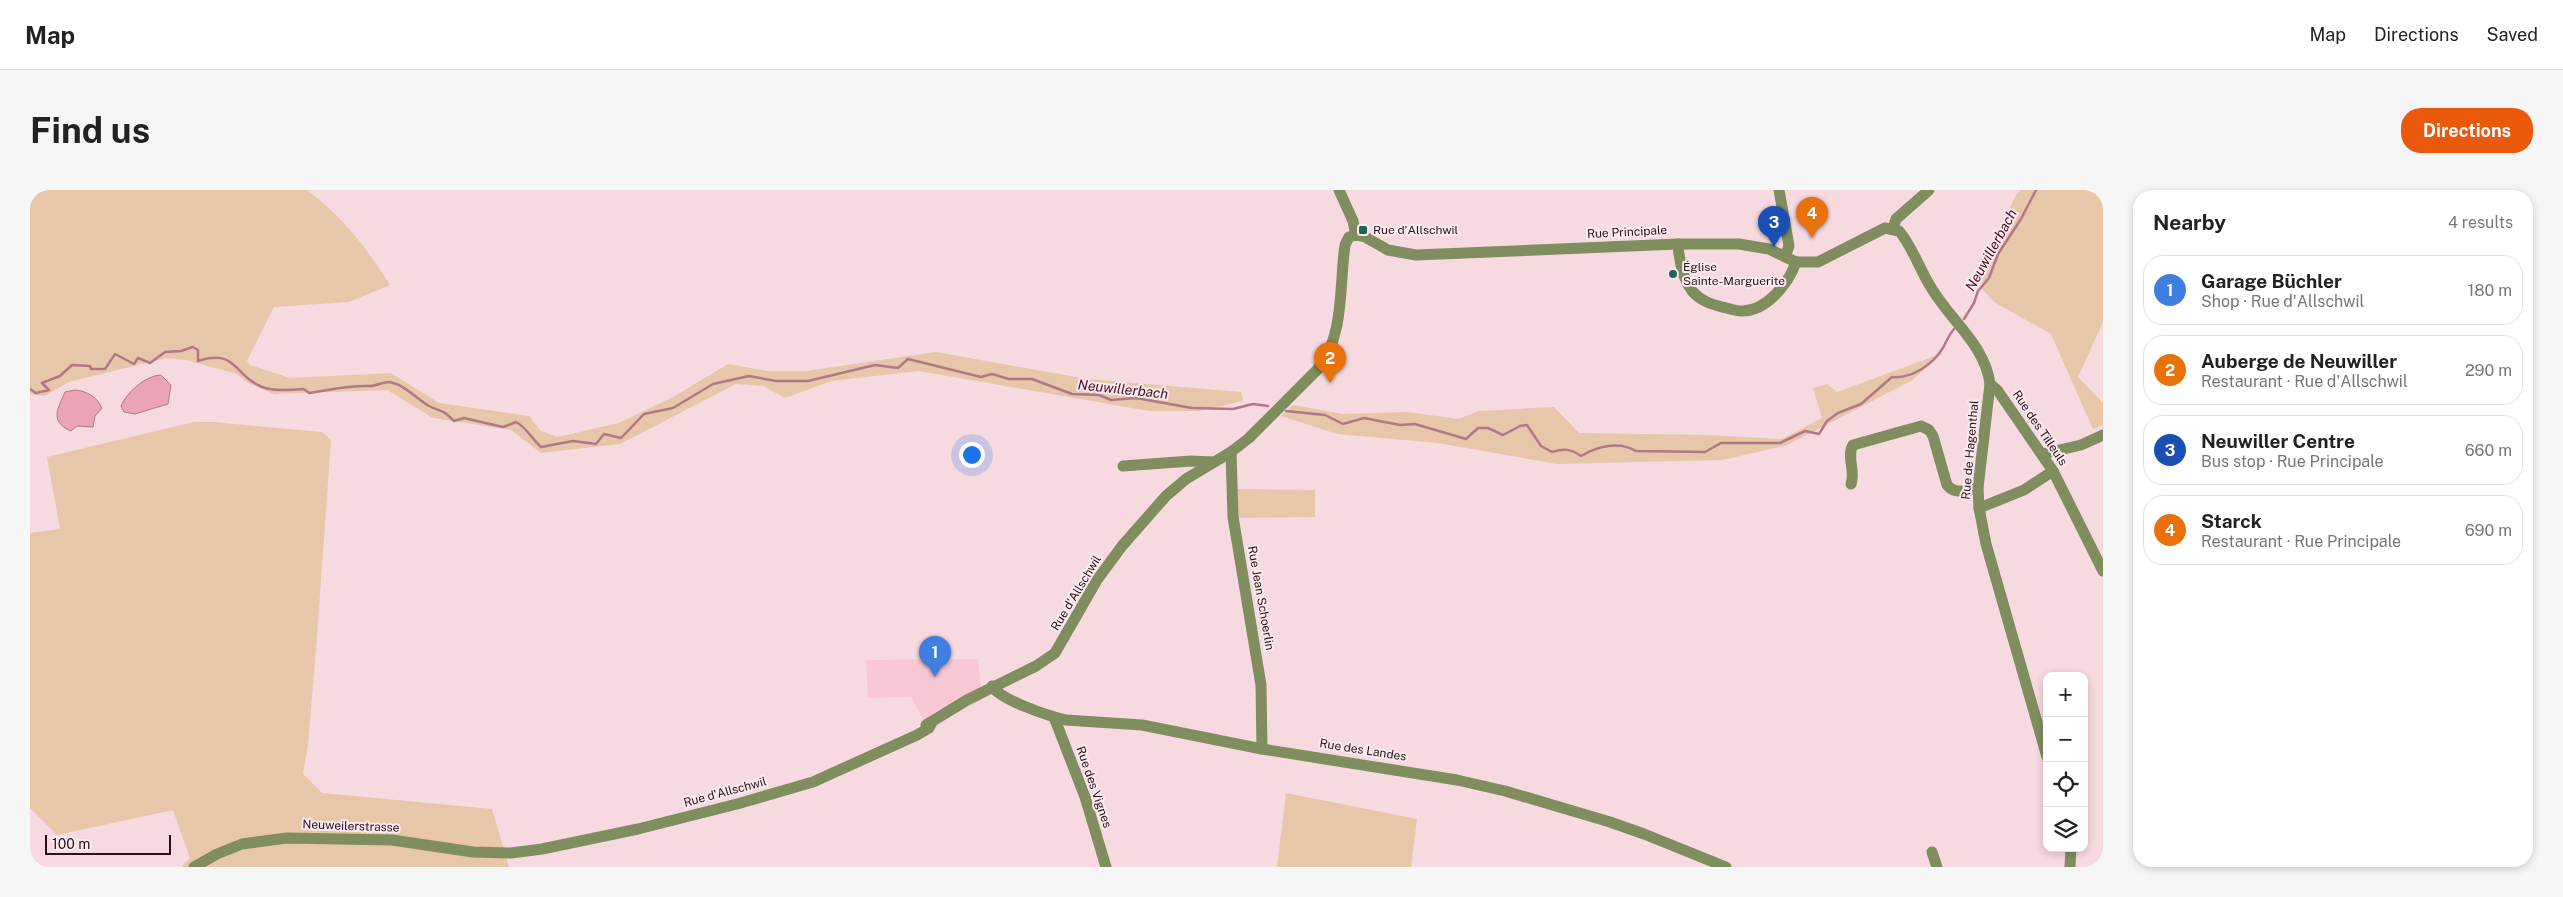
<!DOCTYPE html>
<html lang="en">
<head>
<meta charset="utf-8">
<style>
  body { margin:0; font-family:"Public Sans",sans-serif; background:#f6f6f6; color:#222 }
  .controls { position:absolute; right:15px; bottom:15px; display:grid; overflow:hidden; border-radius:10px; box-shadow:0 2px 8px #0003 }
  .controls button { width:45px; height:45px; display:grid; place-items:center; padding:0; border:0; border-bottom:1px solid #e0e0e0; background:#fff; color:#222; font:25px sans-serif }
  .scale { position:absolute; left:15px; bottom:12px; width:126px; box-sizing:border-box; padding-left:5px; border:2px solid #2c121a; border-top:0; font-size:14px; line-height:18px; white-space:nowrap; color:#2c121a; -webkit-text-stroke:4px #faeaee; paint-order:stroke }
  .you { position:absolute; left:941px; top:264px; width:18px; height:18px; margin:-12px; border:4px solid #fff; border-radius:50%; background:#1a73e8; box-shadow:0 0 0 8px #1a73e833 }
  .badge { display:grid; place-items:center; width:32px; height:32px; border-radius:50%; background:#ea580c; color:#fff; font-size:16px; font-weight:700 }
  .pin { position:absolute; translate:-50% -41px; filter:drop-shadow(0 1px 2px #0008) }
  .pin::after { content:''; position:absolute; top:26px; width:18px; height:15px; background:inherit; clip-path:polygon(0 0,100% 0,50% 100%) }
  .list { margin:0; padding:0; list-style:none }
  h2 { display:flex; justify-content:space-between; align-items:center; height:65px; margin:0; padding:0 20px; font-size:21px }
  h2 small { font-size:16px; font-weight:400; color:#767676 }
  .list li { display:grid; grid-template-columns:32px 1fr auto; gap:15px; align-items:center; box-sizing:border-box; height:70px; margin:0 10px 10px; padding:0 10px; border:1px solid #e0e0e0; border-radius:20px }
  .list b { display:block; font-size:19px; white-space:nowrap }
  .list p { margin:0; font-size:16px; white-space:nowrap; color:#767676 }
  .list em { font-size:16px; font-style:normal; color:#767676 }
  .icon { flex:none; width:28px; height:28px; fill:none; stroke:currentColor; stroke-width:2; stroke-linecap:round; stroke-linejoin:round }
  .map { position:relative; flex:none; width:2073px; height:677px; overflow:hidden; border-radius:20px }
  header { display:flex; align-items:center; gap:30px; box-sizing:border-box; height:70px; padding:0 25px; background:#fff; border-bottom:1px solid #e0e0e0 }
  header strong { font-size:24px }
  nav { display:flex; gap:28px; margin-inline-start:auto; font-size:18px }
  .intro { display:flex; align-items:center; justify-content:space-between; box-sizing:border-box; height:120px; padding:0 30px }
  h1 { margin:0; font-size:35px }
  .button { padding:12px 22px; border-radius:20px; background:#ea580c; color:#fff; font-size:18px; font-weight:700 }
  main { display:flex; gap:30px; padding:0 30px }
  aside { flex:1; background:#fff; border-radius:20px; box-shadow:0 2px 8px #0003 }
  .map>svg:first-child { display:block }
  .built { fill:#f8c7d3 }
  .green { fill:#e7c6a9 }
  .water { fill:#eca3b6; stroke:#b27887 }
  .lines { fill:none; stroke-linecap:round; stroke-linejoin:round }
  .stream { stroke:#b27887; stroke-width:2.5 }
  .minor { stroke:#7f8d5f; stroke-width:11 }
  .poi-dot { fill:#1d665c; stroke:#faeaee; stroke-width:2 }
  .labels { text-anchor:middle; dominant-baseline:central; stroke-width:4; stroke-linejoin:round; paint-order:stroke }
  .poi-label { font-size:12px; fill:#2c121a; stroke:#faeaee; text-anchor:start }
  .street-label { font-size:12px; fill:#2c121a; stroke:#faeaee }
  .water-label { font-size:14px; font-style:italic; fill:#4b0c25; stroke:#faeaee }
</style>
</head>
<body>
<header>
<strong>Map</strong>
<nav><a>Map</a><a>Directions</a><a>Saved</a></nav>
</header>
<div class="intro"><h1>Find us</h1><a class="button">Directions</a></div>
<main>
<div class="map">
<svg width="2073" height="677" viewBox="0 0 2073 677">
  <rect width="100%" height="100%" fill="#f7d9e0"/>
  <!-- built -->
  <polygon class="built" points="948,469 952,510 898,539 881,507 838,508 836,470"/>
  <!-- green -->
  <g class="green">
    <path d="M0 0H277C312 26 337 58 360 95L319 112 244 117 217 171 220 175 260 188 361 183 409 213 499 226 511 241 528 247 589 233 645 206 698 174 737 181H776L906 162 1057 189 1211 202 1213 211 1169 221H1119L889 181 801 191 755 208 733 196 706 194 590 254 511 263 481 240 403 228 357 200 244 204 218 193 207 184 156 170 136 168 39 192 15 206 0 204Z"/>
    <polygon points="1991,0 2073,0 2073,132 2048,187 2073,213 2073,235 2063,239 2021,144 1964,112 1951,98 1959,61 1986,5"/>
    <polygon points="1913,163 1881,191 1755,256 1692,270 1527,274 1408,253 1307,244 1251,226 1263,215 1313,224 1378,222 1428,229 1449,221 1524,217 1549,243 1678,245 1752,249 1792,228 1783,198 1797,194 1807,202"/>
    <polygon points="164,232 183,232 292,242 301,250 287,446 278,555 273,584 292,603 462,619 479,677 151,677 160,668 143,620 27,645 0,618 0,343 30,339 17,267"/>
    <polygon points="1207,299 1285,300 1285,327 1208,328"/>
    <polygon points="1256,603 1387,629 1381,677 1247,677"/>
  </g>
  <!-- water -->
  <g class="water">
    <path d="M131 185 141 195 138 214 105 224 94 222 91 216C97 202 115 186 131 185Z"/>
    <path d="M45 200C57 201 67 207 72 218L65 226 63 237 47 236 41 241C18 231 29 217 35 202Z"/>
  </g>
  <g class="lines">
    <!-- stream -->
    <g class="stream">
      <polyline points="1934,129 1944,113 1948,101 1959,88 1968,64 1991,29 2006,0"/>
      <path d="M0 199 6 203 19 200 12 193 30 186 42 175 60 176 61 179H75L85 164 104 174 108 168 120 173 135 162 151 161 163 157 168 160V171C207 158 204 186 232 197 242 201 263 200 274 199L279 203C301 200 317 195 340 196 346 196 353 192 359 192 374 194 387 209 399 216 413 223 411 218 424 231L434 228 473 237 486 232C496 237 502 249 511 257L543 251 566 254 574 244 591 248 614 224 643 218 683 194 719 186 746 191H778L845 175 868 178 878 169 951 187 962 184 979 189H1002L1042 204 1069 205 1081 210 1106 208 1162 218 1203 219 1223 214 1238 216"/>
      <path d="M1256 221 1295 225 1313 234 1334 228 1370 235 1385 234 1436 249 1448 238H1458L1473 245 1490 236 1497 235 1511 256 1522 262C1535 258 1541 259 1551 266 1568 256 1589 251 1606 261L1675 262 1691 253H1750L1775 241 1789 244 1797 231 1808 223 1831 214 1862 187C1882 189 1904 174 1914 156 1917 150 1919 145 1924 139"/>
    </g>
    <!-- minor -->
    <g class="minor">
      <polyline points="1309,0 1323,31 1326,45"/>
      <polyline points="1749,0 1759,56 1755,67"/>
      <polyline points="1863,38 1866,29 1899,0"/>
      <path d="M1326 45 1335 47 1358 60 1386 65 1648 54H1709L1739 59 1766 72H1788L1855 38 1869 41C1883 57 1890 81 1902 99 1921 131 1955 155 1960 194L1948 298 1949 318 1956 354 2017 567"/>
      <path d="M1648 54C1649 69 1653 89 1662 101 1671 111 1681 114 1692 117 1698 118 1705 121 1711 121 1736 122 1759 93 1766 72"/>
      <polyline points="1960,194 1968,201 2023,281 2073,381"/>
      <polyline points="1201,262 1203,327 1231,495 1232,559"/>
      <polyline points="2012,264 2051,255 2073,245"/>
      <polyline points="1093,276 1161,271 1183,272"/>
      <path d="M1821 294C1826 281 1816 267 1823 255L1891 236 1899 240 1903 246 1917 295C1925 305 1936 300 1948 298"/>
      <polyline points="1949,318 1994,300 2023,281"/>
      <path d="M962 496C970 510 1019 526 1036 530L1112 535 1232 559 1427 590 1475 601 1580 632 1614 644 1696 677"/>
      <polyline points="1024,527 1055,607 1076,677"/>
      <path d="M896 535 937 510 1006 476 1025 463 1067 390 1092 356 1136 306 1156 289 1201 262 1219 248 1287 180C1315 147 1309 96 1315 55L1319 47 1326 45"/>
      <polyline points="1902,662 1907,677"/>
      <polyline points="164,677 187,664 212,654 257,648 362,650 443,662 481,663 512,659 608,639 707,614 783,592 887,545 899,538 902,532"/>
      <polyline points="2040,677 2041,658"/>
    </g>
  </g>
  <!-- markers -->
  <g class="poi-dot">
    <rect x="1328" y="35" width="10" height="10" rx="2.5"/>
    <circle cx="1643" cy="84" r="5"/>
  </g>
  <g class="labels">
    <!-- poi labels -->
    <g class="poi-label">
      <text x="1343" y="40">Rue d'Allschwil</text>
      <text x="1653" y="77">Église<tspan x="1653" dy="14">Sainte-Marguerite</tspan></text>
    </g>
    <!-- street labels -->
    <g class="street-label">
      <text transform="translate(1597 42) rotate(-3)">Rue Principale</text>
      <text transform="translate(2010 238) rotate(56)">Rue des Tilleuls</text>
      <text transform="translate(1940 260) rotate(-85)">Rue de Hagenthal</text>
      <text transform="translate(1046 403) rotate(-59)">Rue d'Allschwil</text>
      <text transform="translate(1231 408) rotate(80)">Rue Jean Schoerlin</text>
      <text transform="translate(1333 560) rotate(9)">Rue des Landes</text>
      <text transform="translate(1064 597) rotate(71)">Rue des Vignes</text>
      <text transform="translate(695 602) rotate(-15)">Rue d'Allschwil</text>
      <text transform="translate(321 636) rotate(2)">Neuweilerstrasse</text>
    </g>
    <!-- water labels -->
    <g class="water-label">
      <text transform="translate(1961 60) rotate(-61)">Neuwillerbach</text>
      <text transform="translate(1093 199) rotate(6)">Neuwillerbach</text>
    </g>
  </g>
</svg>
<div class="controls">
<button>+</button>
<button>−</button>
<button><svg class="icon" aria-label="locate" viewBox="0 0 24 24"><circle cx="12" cy="12" r="6"/><path d="M12 2v4M12 18v4M2 12h4M18 12h4"/></svg></button>
<button><svg class="icon" aria-label="layers" viewBox="0 0 24 24"><path d="M12 4l9 5-9 5-9-5zM3 14l9 5 9-5"/></svg></button>
</div>
<div class="scale">100 m</div>
<div class="you"></div>
<div class="pin badge" style="left:905px;top:487px;background:#3f7fe0">1</div>
<div class="pin badge" style="left:1300px;top:193px;background:#e8710a">2</div>
<div class="pin badge" style="left:1744px;top:57px;background:#1a4fb4">3</div>
<div class="pin badge" style="left:1782px;top:48px;background:#e8710a">4</div>
</div>
<aside>
<h2>Nearby<small>4 results</small></h2>
<ul class="list">
<li><span class="badge" style="background:#3f7fe0">1</span><div><b>Garage Büchler</b><p>Shop · Rue d'Allschwil</p></div><em>180 m</em></li>
<li><span class="badge" style="background:#e8710a">2</span><div><b>Auberge de Neuwiller</b><p>Restaurant · Rue d'Allschwil</p></div><em>290 m</em></li>
<li><span class="badge" style="background:#1a4fb4">3</span><div><b>Neuwiller Centre</b><p>Bus stop · Rue Principale</p></div><em>660 m</em></li>
<li><span class="badge" style="background:#e8710a">4</span><div><b>Starck</b><p>Restaurant · Rue Principale</p></div><em>690 m</em></li>
</ul>
</aside>
</main>
</body>
</html>
